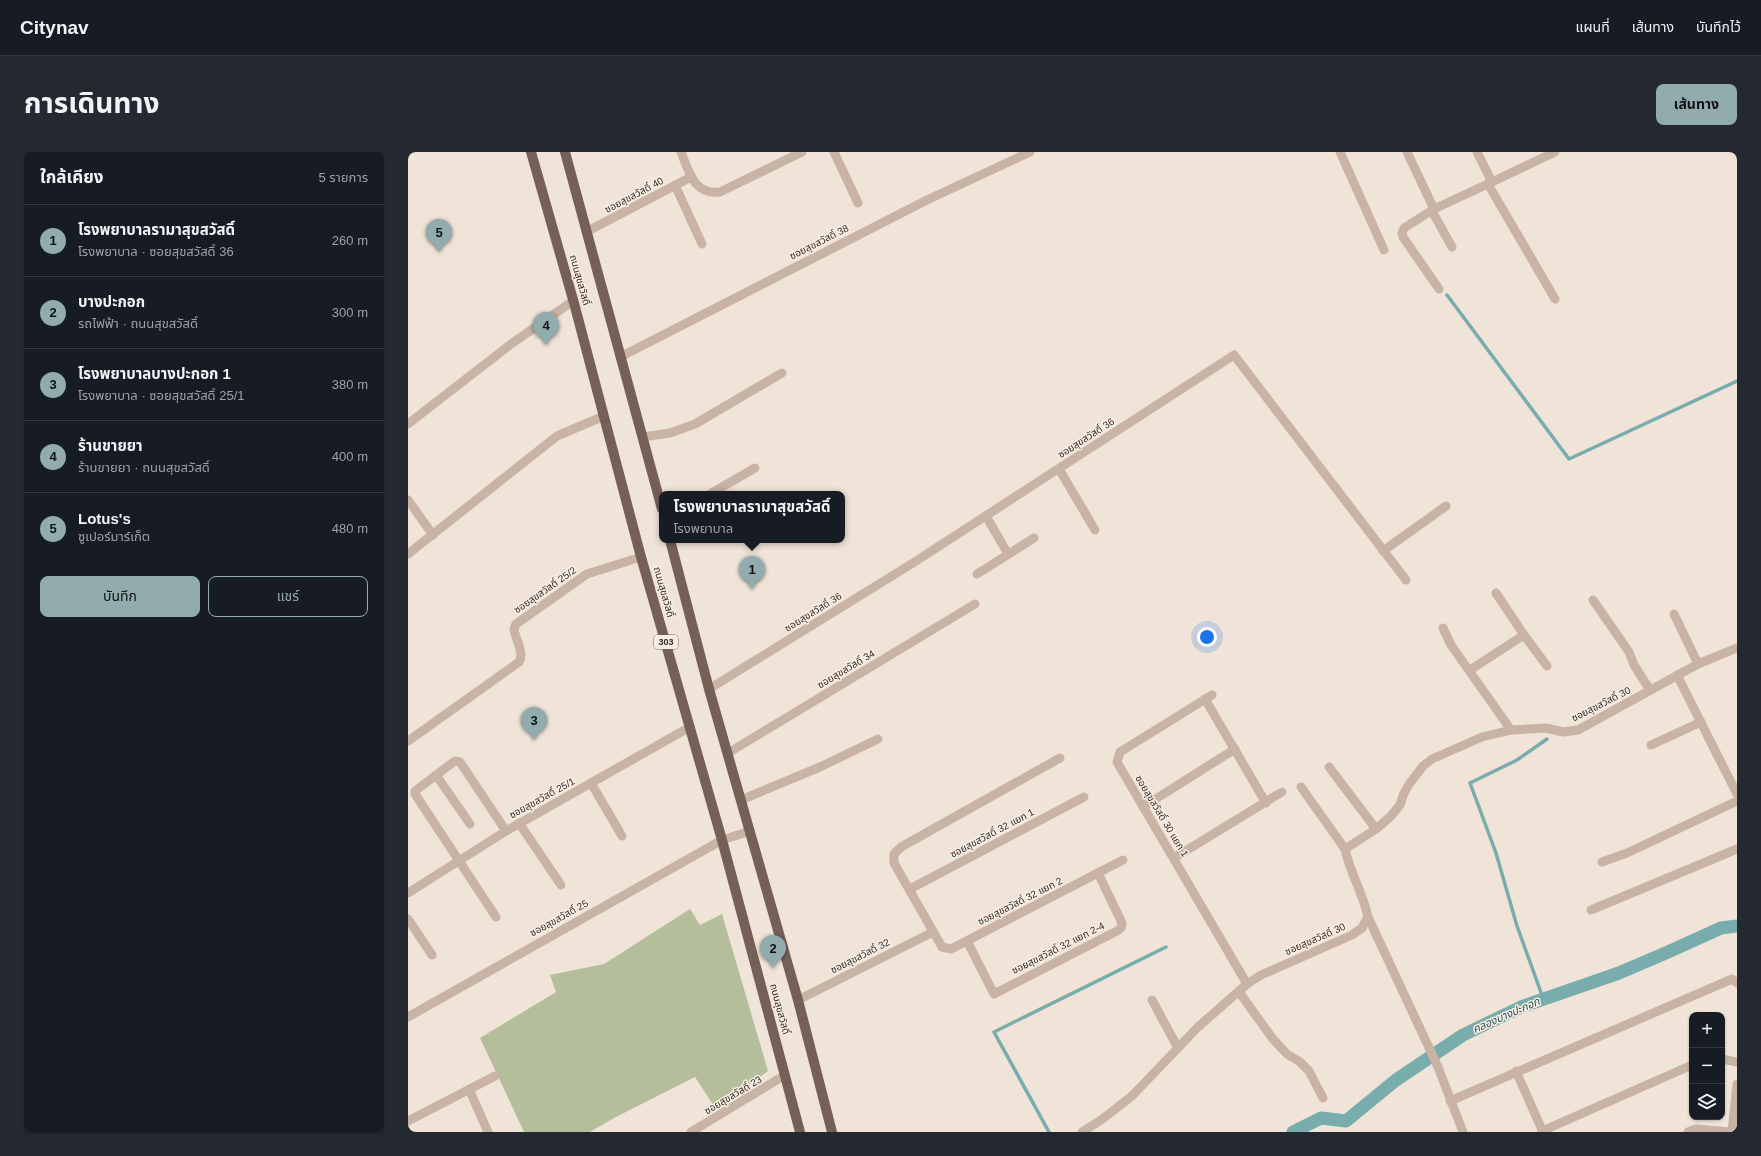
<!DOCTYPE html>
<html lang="th">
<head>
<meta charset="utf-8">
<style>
  body { margin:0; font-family:Helvetica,"Noto Sans Thai",sans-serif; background:#242831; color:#f1f3f6 }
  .controls { position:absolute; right:12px; bottom:12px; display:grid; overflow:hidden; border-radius:8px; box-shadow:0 1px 3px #0004 }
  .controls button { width:36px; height:36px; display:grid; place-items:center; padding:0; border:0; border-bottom:1px solid #363941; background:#171b24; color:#f1f3f6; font:20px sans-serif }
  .you { position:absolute; left:799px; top:485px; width:14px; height:14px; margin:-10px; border:3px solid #fff; border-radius:50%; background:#1a73e8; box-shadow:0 0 0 6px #1a73e833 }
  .badge { display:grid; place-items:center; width:26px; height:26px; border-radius:50%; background:#92abad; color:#111; font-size:13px; font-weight:700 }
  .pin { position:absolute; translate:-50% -33px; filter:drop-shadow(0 1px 2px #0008) }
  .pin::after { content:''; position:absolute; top:21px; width:14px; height:12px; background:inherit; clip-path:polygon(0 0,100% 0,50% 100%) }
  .popup { position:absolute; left:251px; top:339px; width:186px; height:52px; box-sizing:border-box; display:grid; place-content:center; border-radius:8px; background:#171b24; filter:drop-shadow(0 1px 3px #0005); font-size:13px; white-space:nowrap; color:#9ea1a6 }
  .popup b { font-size:15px; color:#f1f3f6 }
  .popup::after { content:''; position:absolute; left:50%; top:100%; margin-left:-8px; border:8px solid transparent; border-top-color:#171b24 }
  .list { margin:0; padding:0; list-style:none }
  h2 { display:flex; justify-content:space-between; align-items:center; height:52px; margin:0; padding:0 16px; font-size:17px }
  h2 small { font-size:13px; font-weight:400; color:#9ea1a6 }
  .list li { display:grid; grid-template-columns:26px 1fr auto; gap:12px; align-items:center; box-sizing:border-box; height:72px; padding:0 16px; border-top:1px solid #363941 }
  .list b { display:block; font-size:15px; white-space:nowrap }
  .list p { margin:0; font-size:13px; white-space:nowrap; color:#9ea1a6 }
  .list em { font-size:13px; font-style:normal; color:#9ea1a6 }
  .actions { display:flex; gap:8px; padding:12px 16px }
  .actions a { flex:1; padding:9px 0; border:1px solid #92abad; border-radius:8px; text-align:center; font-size:14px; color:#92abad }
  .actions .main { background:#92abad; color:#111 }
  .icon { flex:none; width:22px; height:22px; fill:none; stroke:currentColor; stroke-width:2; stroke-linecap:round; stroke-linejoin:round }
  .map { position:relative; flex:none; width:1329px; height:980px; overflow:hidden; border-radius:8px }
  header { display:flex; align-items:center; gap:24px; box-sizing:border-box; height:56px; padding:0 20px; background:#171b24; border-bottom:1px solid #363941 }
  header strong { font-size:19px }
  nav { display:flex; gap:22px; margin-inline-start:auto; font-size:14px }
  .intro { display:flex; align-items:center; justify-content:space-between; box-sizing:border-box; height:96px; padding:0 24px }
  h1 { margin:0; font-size:28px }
  .button { padding:10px 18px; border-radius:8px; background:#92abad; color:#111; font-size:14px; font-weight:700 }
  main { display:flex; gap:24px; padding:0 24px }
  aside { flex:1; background:#171b24; border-radius:8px; box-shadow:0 1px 3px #0004 }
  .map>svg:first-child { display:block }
  .green { fill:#b4be9a }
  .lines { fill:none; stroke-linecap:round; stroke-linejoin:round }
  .stream { stroke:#79acac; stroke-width:3.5 }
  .canal { stroke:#79acac; stroke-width:13 }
  .street { stroke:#c8b3a5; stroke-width:9 }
  .primary { stroke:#756058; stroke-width:10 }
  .labels { text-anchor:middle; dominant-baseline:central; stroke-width:3; stroke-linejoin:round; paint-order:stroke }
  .shield { fill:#f8eee5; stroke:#6f655f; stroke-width:1 }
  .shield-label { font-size:9px; font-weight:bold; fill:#342a26 }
  .street-label { font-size:10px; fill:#342a26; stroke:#f8eee5 }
  .water-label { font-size:11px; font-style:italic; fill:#1e5253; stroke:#f8eee5 }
</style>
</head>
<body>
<header>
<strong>Citynav</strong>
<nav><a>แผนที่</a><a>เส้นทาง</a><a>บันทึกไว้</a></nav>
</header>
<div class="intro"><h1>การเดินทาง</h1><a class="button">เส้นทาง</a></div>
<main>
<aside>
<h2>ใกล้เคียง<small>5 รายการ</small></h2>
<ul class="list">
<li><span class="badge">1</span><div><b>โรงพยาบาลรามาสุขสวัสดิ์</b><p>โรงพยาบาล · ซอยสุขสวัสดิ์ 36</p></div><em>260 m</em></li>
<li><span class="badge">2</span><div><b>บางปะกอก</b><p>รถไฟฟ้า · ถนนสุขสวัสดิ์</p></div><em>300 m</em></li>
<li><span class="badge">3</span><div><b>โรงพยาบาลบางปะกอก 1</b><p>โรงพยาบาล · ซอยสุขสวัสดิ์ 25/1</p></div><em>380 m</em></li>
<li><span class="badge">4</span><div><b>ร้านขายยา</b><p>ร้านขายยา · ถนนสุขสวัสดิ์</p></div><em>400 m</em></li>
<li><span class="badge">5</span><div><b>Lotus's</b><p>ซูเปอร์มาร์เก็ต</p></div><em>480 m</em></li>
</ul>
<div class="actions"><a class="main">บันทึก</a><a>แชร์</a></div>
</aside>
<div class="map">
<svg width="1329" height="980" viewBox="0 0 1329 980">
  <rect width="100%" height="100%" fill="#f0e4d9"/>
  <!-- green -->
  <polygon class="green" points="282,757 292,773 314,762 360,919 308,957 287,925 206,966 182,980 116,980 72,886 148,840 142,823 196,812"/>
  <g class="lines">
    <!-- stream -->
    <g class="stream">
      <polyline points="1039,143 1161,307 1329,229"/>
      <polyline points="1135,846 1109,774 1088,701 1062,631 1109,608 1139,587"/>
      <polyline points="641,980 586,880 758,795"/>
    </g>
    <!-- canal -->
    <polyline class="canal" points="885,980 913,966 938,969 988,928 1055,883 1113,855 1211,821 1260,800 1313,776 1329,774"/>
    <!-- street -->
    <g class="street">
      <path d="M273 0C281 20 286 43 312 40L394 0"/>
      <polyline points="426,0 450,51"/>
      <polyline points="932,0 976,98"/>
      <polyline points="999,0 1026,57"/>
      <polyline points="1069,0 1084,30 1147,0"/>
      <polyline points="1080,32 1147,147"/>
      <polyline points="267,33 294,92"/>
      <polyline points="1024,59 1044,95"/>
      <polyline points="178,80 283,25"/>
      <polyline points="1031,137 995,85 994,81 996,76 1026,57 1084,30"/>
      <polyline points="212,205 519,48 622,0"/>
      <polyline points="0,272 103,192 165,149"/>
      <polyline points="235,285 262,281 287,272 374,221"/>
      <polyline points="651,317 687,378"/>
      <polyline points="302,342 347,316"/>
      <polyline points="0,348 25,383"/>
      <polyline points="578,364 600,402"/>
      <polyline points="975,399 1038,354"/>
      <polyline points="0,402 149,284 196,264"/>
      <polyline points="569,422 626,386"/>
      <polyline points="1088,441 1116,483"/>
      <polyline points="1185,448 1221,500 1226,513 1242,538"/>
      <polyline points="1266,462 1290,512"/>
      <polyline points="1035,476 1043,493 1103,578"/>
      <polyline points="1062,518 1116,483 1139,514"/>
      <polyline points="1269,523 1329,642"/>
      <polyline points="301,537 505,411 826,203 998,428"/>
      <polyline points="804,543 712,600 709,610 839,832"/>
      <polyline points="797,547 858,651"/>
      <path d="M0 589 111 510C117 501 107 487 106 477L108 472 179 422 233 405"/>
      <polyline points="1243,593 1293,570"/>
      <polyline points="320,601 567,452"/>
      <polyline points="652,606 493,695 486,702 486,711 534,795 543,797 715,708"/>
      <polyline points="921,615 968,677"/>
      <polyline points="28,623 62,672"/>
      <polyline points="183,631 214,684"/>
      <polyline points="893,635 937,697"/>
      <polyline points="333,648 412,615 470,587"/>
      <polyline points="735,655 827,597"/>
      <polyline points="111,671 153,733"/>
      <polyline points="766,706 874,640"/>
      <polyline points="1194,710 1219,701 1329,649"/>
      <polyline points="502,737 676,645"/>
      <polyline points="0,741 98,679 282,575"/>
      <polyline points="1183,758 1329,697"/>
      <polyline points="88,765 7,642 7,639 47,609 52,610 98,679"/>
      <polyline points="960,765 1030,915 1055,980"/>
      <polyline points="0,767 24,803"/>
      <polyline points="559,789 586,842 709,779 713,776 714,771 690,721"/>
      <polyline points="831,840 865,887 879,902 892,910 901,919 915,946"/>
      <polyline points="390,848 525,780"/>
      <polyline points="744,848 770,896"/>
      <polyline points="0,865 314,688 342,679"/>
      <polyline points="1314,907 1329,910"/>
      <polyline points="1108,919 1135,980"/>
      <polyline points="61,937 80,980"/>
      <polyline points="1042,949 1324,827 1329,831"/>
      <polyline points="0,969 87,924"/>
      <polyline points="1134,979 1284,913"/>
      <polyline points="283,980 377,923"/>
      <path d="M674 980 693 968 724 944 790 875 839 832 853 823 944 783 954 776 960 765C955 741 942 721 937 697L968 677 982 665 992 653 996 641 1002 631 1015 614 1024 607 1074 585 1103 578 1138 576 1155 580 1170 578 1290 512 1329 496"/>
      <polyline points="1280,980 1288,977 1324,980"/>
      <polyline points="1324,980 1329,932"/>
    </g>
    <!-- primary -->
    <g class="primary">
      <polyline points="123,0 166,151 233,405 314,688 392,980"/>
      <polyline points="157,0 254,357"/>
      <polyline points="262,388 301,537 390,848 424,980"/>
    </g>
  </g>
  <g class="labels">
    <!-- shield labels -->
    <rect class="shield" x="246" y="483" width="24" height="14" rx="3"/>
    <g class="shield-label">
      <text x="258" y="490">303</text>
    </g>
    <!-- street labels -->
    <g class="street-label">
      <text transform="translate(226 43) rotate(-28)">ซอยสุขสวัสดิ์ 40</text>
      <text transform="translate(411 90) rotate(-27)">ซอยสุขสวัสดิ์ 38</text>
      <text transform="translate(172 128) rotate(74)">ถนนสุขสวัสดิ์</text>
      <text transform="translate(678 286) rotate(-33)">ซอยสุขสวัสดิ์ 36</text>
      <text transform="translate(137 438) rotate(-35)">ซอยสุขสวัสดิ์ 25/2</text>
      <text transform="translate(256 440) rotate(74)">ถนนสุขสวัสดิ์</text>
      <text transform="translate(405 460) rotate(-32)">ซอยสุขสวัสดิ์ 36</text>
      <text transform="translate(438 517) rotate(-31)">ซอยสุขสวัสดิ์ 34</text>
      <text transform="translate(1193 552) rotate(-27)">ซอยสุขสวัสดิ์ 30</text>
      <text transform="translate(134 646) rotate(-29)">ซอยสุขสวัสดิ์ 25/1</text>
      <text transform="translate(754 664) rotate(59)">ซอยสุขสวัสดิ์ 30 แยก 1</text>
      <text transform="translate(584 681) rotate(-28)">ซอยสุขสวัสดิ์ 32 แยก 1</text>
      <text transform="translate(612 749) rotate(-27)">ซอยสุขสวัสดิ์ 32 แยก 2</text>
      <text transform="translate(151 766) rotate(-29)">ซอยสุขสวัสดิ์ 25</text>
      <text transform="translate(907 787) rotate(-24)">ซอยสุขสวัสดิ์ 30</text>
      <text transform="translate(650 796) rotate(-27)">ซอยสุขสวัสดิ์ 32 แยก 2-4</text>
      <text transform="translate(452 804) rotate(-27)">ซอยสุขสวัสดิ์ 32</text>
      <text transform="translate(372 857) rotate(75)">ถนนสุขสวัสดิ์</text>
      <text transform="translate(325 943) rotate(-31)">ซอยสุขสวัสดิ์ 23</text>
    </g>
    <!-- water labels -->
    <g class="water-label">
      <text transform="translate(1098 863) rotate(-24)">คลองบางปะกอก</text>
    </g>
  </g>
</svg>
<div class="controls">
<button>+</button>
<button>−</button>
<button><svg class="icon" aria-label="layers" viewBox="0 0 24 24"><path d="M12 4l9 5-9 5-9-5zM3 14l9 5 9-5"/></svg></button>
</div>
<div class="you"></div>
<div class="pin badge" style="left:344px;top:437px">1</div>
<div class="popup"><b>โรงพยาบาลรามาสุขสวัสดิ์</b>โรงพยาบาล</div>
<div class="pin badge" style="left:365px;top:816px">2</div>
<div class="pin badge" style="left:126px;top:588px">3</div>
<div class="pin badge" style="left:138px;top:193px">4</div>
<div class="pin badge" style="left:31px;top:100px">5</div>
</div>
</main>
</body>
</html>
